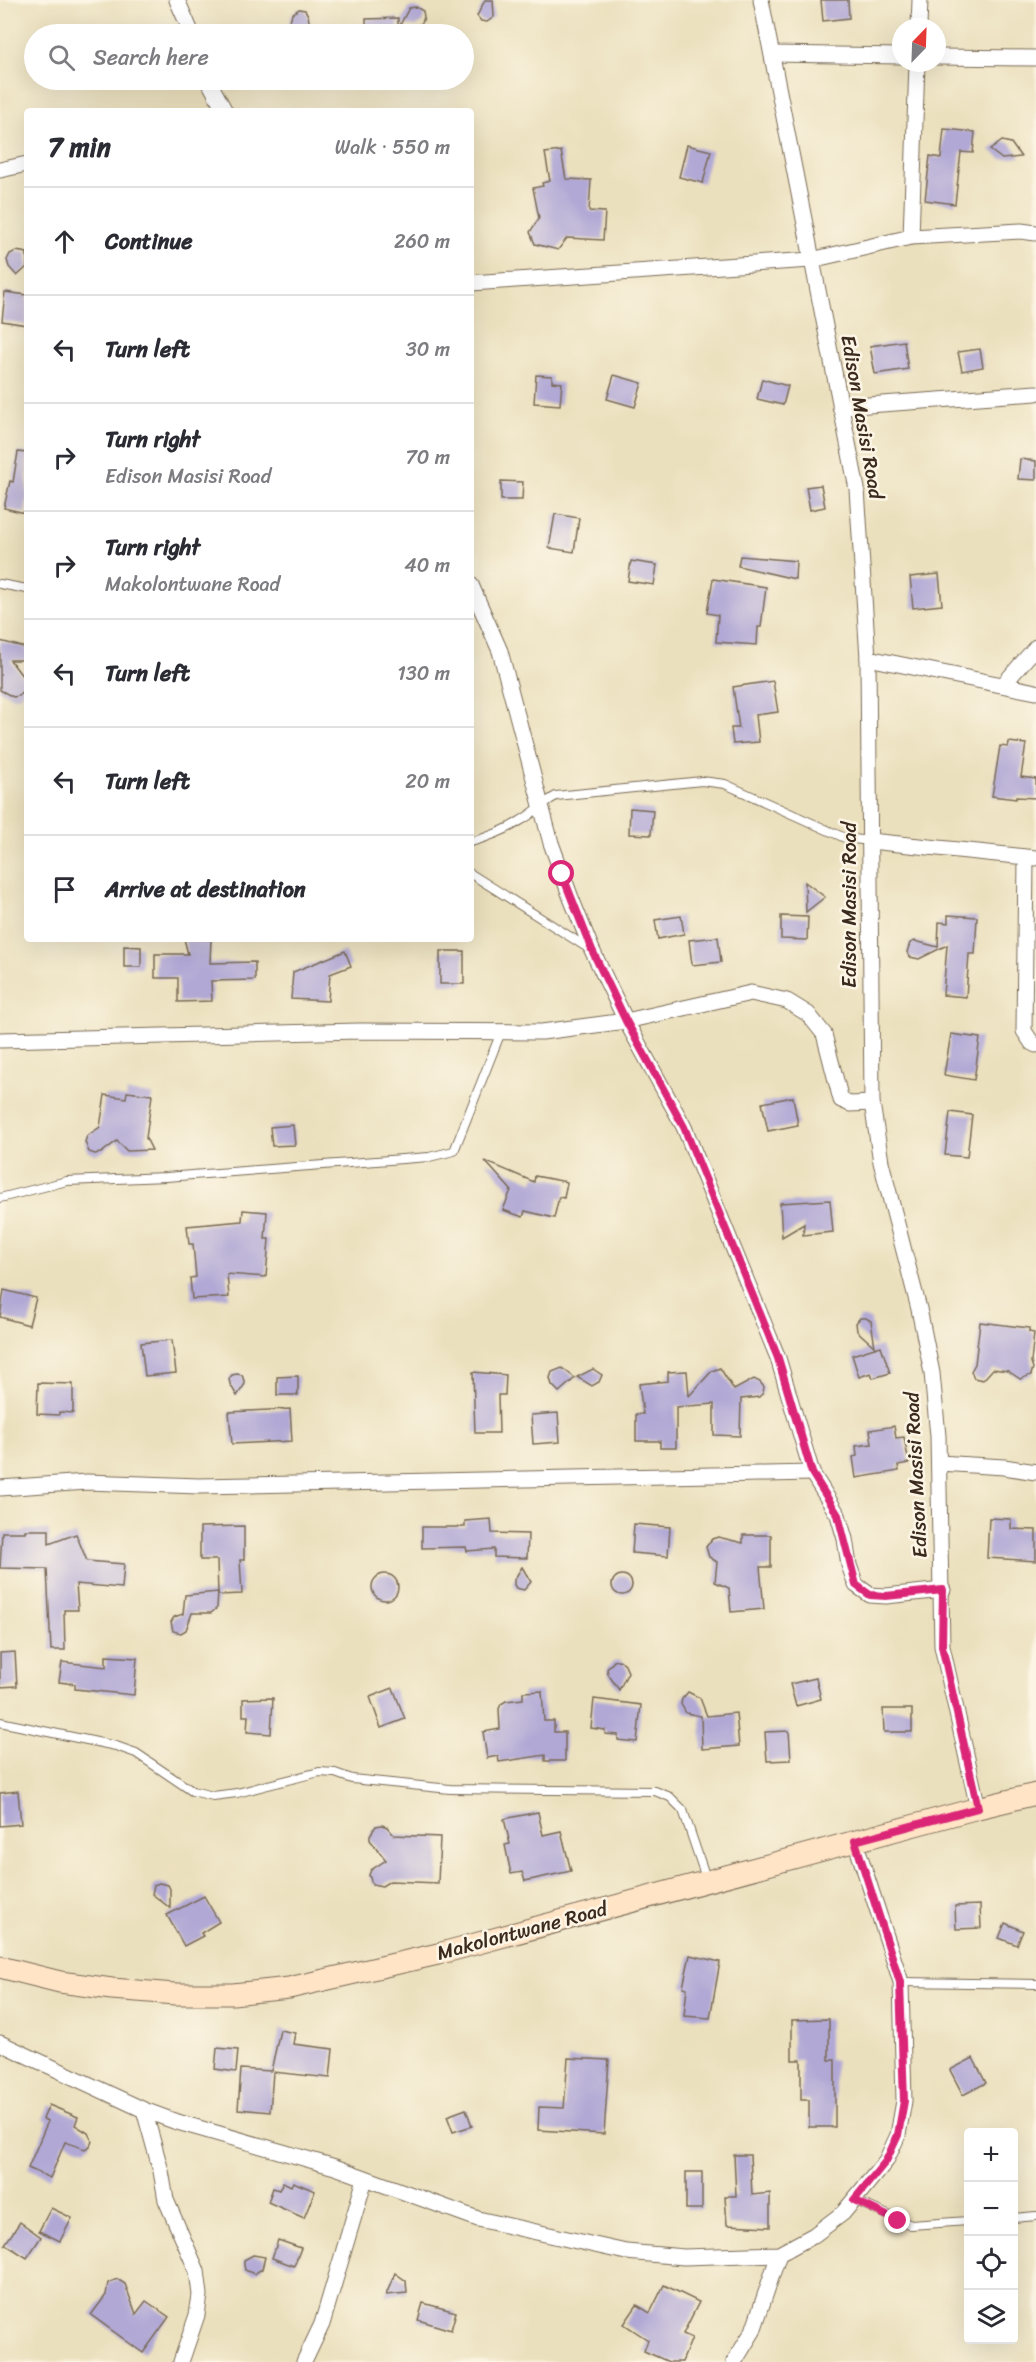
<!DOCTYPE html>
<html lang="en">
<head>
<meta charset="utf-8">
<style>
  body { margin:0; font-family:Sriracha,sans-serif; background:#f2f2f3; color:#2b2b33 }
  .controls { position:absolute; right:18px; bottom:18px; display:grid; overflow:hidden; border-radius:6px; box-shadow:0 6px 24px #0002 }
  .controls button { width:54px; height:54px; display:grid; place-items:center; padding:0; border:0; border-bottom:2px solid #e1e1e2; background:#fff; color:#2b2b33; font:30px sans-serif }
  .compass { position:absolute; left:892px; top:18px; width:54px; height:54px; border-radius:50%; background:#fff; box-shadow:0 6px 24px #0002; rotate:23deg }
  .stop { position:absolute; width:18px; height:18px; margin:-14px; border:4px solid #db2777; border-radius:50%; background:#fff }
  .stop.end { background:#db2777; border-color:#fff; box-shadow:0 2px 6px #0008 }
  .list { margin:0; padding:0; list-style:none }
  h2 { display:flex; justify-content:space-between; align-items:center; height:78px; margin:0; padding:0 24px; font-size:26px }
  h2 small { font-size:20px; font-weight:400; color:#7c7c81 }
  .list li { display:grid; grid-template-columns:39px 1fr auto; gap:18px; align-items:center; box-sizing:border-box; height:108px; padding:0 24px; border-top:2px solid #e1e1e2 }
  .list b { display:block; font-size:22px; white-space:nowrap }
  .list p { margin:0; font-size:20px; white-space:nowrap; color:#7c7c81 }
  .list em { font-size:20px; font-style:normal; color:#7c7c81 }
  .icon { flex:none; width:33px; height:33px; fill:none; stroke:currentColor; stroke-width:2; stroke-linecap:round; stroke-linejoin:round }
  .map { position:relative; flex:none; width:1036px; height:2362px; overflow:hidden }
  .search { position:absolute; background:#fff; box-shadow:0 6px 24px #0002; left:24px; top:24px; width:450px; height:66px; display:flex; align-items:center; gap:15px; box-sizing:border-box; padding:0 21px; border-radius:33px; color:#7c7c81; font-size:22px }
  .panel { position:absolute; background:#fff; box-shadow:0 6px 24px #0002; left:24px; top:108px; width:450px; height:834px; border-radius:6px }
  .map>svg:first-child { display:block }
  .building { fill:#b1a8d5 }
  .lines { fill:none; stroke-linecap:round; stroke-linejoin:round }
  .service-casing { stroke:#796a56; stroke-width:10 }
  .minor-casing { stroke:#796a56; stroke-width:17 }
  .secondary-casing { stroke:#796a56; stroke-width:23 }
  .service { stroke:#fff; stroke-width:8 }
  .minor { stroke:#fff; stroke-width:15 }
  .secondary { stroke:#ffe4c6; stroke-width:21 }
  .route { stroke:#db2777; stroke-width:8 }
  .labels { text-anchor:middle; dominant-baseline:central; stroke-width:5; stroke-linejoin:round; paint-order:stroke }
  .street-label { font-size:20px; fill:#3b2a1e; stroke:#fcf5e5 }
</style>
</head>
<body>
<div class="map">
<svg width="1036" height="2362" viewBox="0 0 1036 2362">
  <rect width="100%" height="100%" fill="#fcf5e5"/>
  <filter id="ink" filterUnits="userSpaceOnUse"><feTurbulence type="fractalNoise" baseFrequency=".0167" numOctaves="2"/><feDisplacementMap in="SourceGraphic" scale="12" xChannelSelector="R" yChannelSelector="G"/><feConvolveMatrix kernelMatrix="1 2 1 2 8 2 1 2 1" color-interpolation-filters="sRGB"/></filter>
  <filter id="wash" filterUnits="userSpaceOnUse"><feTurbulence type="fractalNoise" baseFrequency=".008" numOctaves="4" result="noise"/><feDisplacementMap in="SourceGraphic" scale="24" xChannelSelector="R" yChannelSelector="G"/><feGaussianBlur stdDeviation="1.35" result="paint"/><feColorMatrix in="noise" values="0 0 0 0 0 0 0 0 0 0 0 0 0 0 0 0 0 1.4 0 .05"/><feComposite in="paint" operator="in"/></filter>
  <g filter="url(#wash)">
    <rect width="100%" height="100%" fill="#ebe0bd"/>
    <g id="blocks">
      <!-- building -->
      <g class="building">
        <polygon points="485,0 493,0 494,17 487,22 481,21 477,16"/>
        <polygon points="821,0 848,0 849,18 823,21"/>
        <polygon points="416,7 423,11 424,17 422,23 417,26 400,25 409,8"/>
        <polygon points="299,9 305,10 308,15 311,34 286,34 292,14"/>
        <polygon points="398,18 398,34 366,34 366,19"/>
        <polygon points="944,129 975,132 973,153 961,152 955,204 925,200 930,156 941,158"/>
        <polygon points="1002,141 1011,143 1021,157 1002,159 990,150"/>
        <polygon points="687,145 711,151 703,183 679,177"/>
        <polygon points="561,151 566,179 591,180 589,211 605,212 603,240 567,238 558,250 535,244 530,232 539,218 533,188 543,186 542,183 550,181 545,153"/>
        <polygon points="16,251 27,253 27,267 17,276 9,267 7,260 10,254"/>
        <polygon points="5,292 27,295 27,325 2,321"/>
        <polygon points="904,341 908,369 875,374 870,346"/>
        <polygon points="980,349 983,367 962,371 958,352"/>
        <polygon points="536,375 552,376 552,382 562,383 560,405 534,403"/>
        <polygon points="614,375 642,383 635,407 607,399"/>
        <polygon points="762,379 788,386 783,405 757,399"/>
        <polygon points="18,452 27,453 27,501 25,513 4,508 10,481 13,482"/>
        <polygon points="1020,459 1036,461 1036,480 1018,479"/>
        <polygon points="501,481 523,482 522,500 501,500"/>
        <polygon points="821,485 825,507 810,510 806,487"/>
        <polygon points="555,514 579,518 574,552 549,548"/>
        <polygon points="740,556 796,561 795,579 738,566"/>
        <polygon points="631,561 657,565 654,585 628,581"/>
        <polygon points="939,574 942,605 913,608 910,577"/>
        <polygon points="713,579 766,587 761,627 758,627 757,645 716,642 718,615 707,613"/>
        <polygon points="0,641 27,648 27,660 10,660 26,681 26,687 19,696 13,697 0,690"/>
        <polygon points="773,681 778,712 756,715 759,742 733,744 731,728 739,728 733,687"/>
        <polygon points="1009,742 1026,744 1021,777 1036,779 1036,798 1016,797 1016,799 992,796 1000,746 1008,747"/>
        <polygon points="630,808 653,810 651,835 629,834"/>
        <polygon points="805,882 825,897 806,912"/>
        <polygon points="948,915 977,917 975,954 969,954 966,997 943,995 947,945 919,959 910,957 907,952 910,943 915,941 938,947 939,922 948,923"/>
        <polygon points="681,916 684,934 658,939 655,920"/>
        <polygon points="781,916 808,917 807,940 781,939"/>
        <polygon points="718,937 721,962 692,965 689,940"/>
        <polygon points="184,939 211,939 210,963 255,962 255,980 211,981 212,1001 178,1002 178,978 155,978 155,954 188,954"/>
        <polygon points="124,946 141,947 141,967 124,967"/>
        <polygon points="345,951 351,966 330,974 328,1001 291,999 293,972"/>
        <rect x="440" y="951" width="24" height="33"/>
        <polygon points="951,1034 980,1038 974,1080 944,1075"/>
        <polygon points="127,1092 152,1095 146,1138 152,1150 127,1151 117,1141 101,1153 95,1154 89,1152 85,1142 87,1136 100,1127 105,1095 126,1098"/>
        <polygon points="793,1097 798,1125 768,1131 762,1103"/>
        <polygon points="950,1112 972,1115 967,1157 945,1155"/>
        <polygon points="293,1125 295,1145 272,1146 270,1127"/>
        <polygon points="485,1161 534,1182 535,1176 567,1182 564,1198 559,1197 554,1218 525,1211 523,1217 503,1210 511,1190"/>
        <polygon points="830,1200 833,1232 803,1235 804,1224 782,1237 780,1203"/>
        <polygon points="243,1210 267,1212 265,1239 269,1239 266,1277 227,1274 229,1297 192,1299 190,1278 196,1277 193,1244 189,1244 187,1226 242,1221"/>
        <polygon points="4,1290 36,1298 29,1325 0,1317"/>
        <polygon points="860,1318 866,1318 871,1321 875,1347 857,1331 856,1323"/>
        <polygon points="980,1322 1029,1328 1029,1332 1034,1333 1031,1362 1033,1368 1031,1375 1020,1379 1008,1371 993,1369 983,1380 974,1378 971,1371 975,1364"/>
        <polygon points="172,1340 176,1373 145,1376 141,1343"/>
        <polygon points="881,1346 890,1373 873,1378 871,1373 859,1377 852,1355"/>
        <polygon points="562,1368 575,1378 559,1392 552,1385 550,1378 552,1372"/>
        <polygon points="720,1368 734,1390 754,1379 760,1382 764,1387 763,1393 759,1397 741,1399 740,1436 714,1435 714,1404 676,1407 676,1448 660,1448 660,1441 636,1441 636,1414 643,1414 639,1384 668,1381 668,1372 687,1371 689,1396 712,1371"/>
        <polygon points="593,1369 602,1375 599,1382 592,1386 577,1377"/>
        <polygon points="473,1372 506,1375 505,1395 498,1395 499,1433 475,1433"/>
        <polygon points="237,1374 242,1375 245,1384 237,1396 230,1384 229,1379 232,1375"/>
        <polygon points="298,1376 298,1395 277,1395 277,1377"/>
        <polygon points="38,1383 73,1384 73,1413 59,1412 59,1415 37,1414"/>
        <polygon points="290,1409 292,1441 232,1444 229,1412"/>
        <polygon points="558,1413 560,1442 533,1444 531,1415"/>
        <polygon points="894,1426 896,1438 904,1437 909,1463 898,1465 899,1471 856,1478 853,1457 857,1456 856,1446 872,1444 870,1430"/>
        <polygon points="989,1518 1011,1519 1011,1529 1036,1530 1036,1561 987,1558"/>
        <polygon points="491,1519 492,1533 528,1534 527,1558 494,1557 494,1549 467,1551 466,1547 422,1548 422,1527 465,1527 465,1521"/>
        <polygon points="634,1524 670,1527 668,1556 632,1553"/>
        <polygon points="244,1526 244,1560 240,1560 242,1594 218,1595 217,1560 200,1560 200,1527"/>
        <polygon points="25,1530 49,1530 49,1544 76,1534 87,1561 124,1564 122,1588 76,1584 78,1610 64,1610 65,1650 51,1650 47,1569 0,1568 2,1532 25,1532"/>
        <polygon points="743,1535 771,1535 771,1567 760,1567 764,1609 731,1612 729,1588 715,1582 717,1562 709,1557 706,1547 712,1539 718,1537 743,1543"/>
        <polygon points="522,1567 531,1582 524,1590 516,1588 514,1585 514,1580"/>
        <circle cx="385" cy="1587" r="13"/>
        <circle cx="622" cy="1585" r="10"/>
        <polygon points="218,1592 217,1608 211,1613 192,1613 186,1630 181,1633 173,1631 171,1622 174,1617 183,1614 185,1595"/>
        <polygon points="15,1652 17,1686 0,1687 0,1653"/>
        <polygon points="106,1656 137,1658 134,1695 75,1689 75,1684 59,1682 62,1662 106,1667"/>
        <polygon points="619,1660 624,1663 628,1672 619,1690 608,1674 607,1669 614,1661"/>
        <polygon points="816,1678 821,1699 796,1706 790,1684"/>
        <polygon points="393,1688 405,1719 381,1728 370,1697"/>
        <polygon points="542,1691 544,1721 554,1721 554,1732 565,1732 565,1761 545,1761 545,1755 499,1762 498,1756 487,1758 483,1732 500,1729 499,1709 501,1704 506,1701 523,1699 523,1692"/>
        <polygon points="688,1692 700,1698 707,1716 736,1713 739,1746 702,1749 701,1716 686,1713 681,1704 682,1699"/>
        <polygon points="273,1698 271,1734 247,1732 248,1716 243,1716 243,1699"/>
        <polygon points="594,1699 641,1705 637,1742 618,1740 618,1735 605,1734 605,1730 591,1728"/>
        <polygon points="883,1709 912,1709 912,1732 884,1732"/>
        <polygon points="789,1731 791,1760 767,1761 765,1732"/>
        <polygon points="18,1791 21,1824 0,1826 0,1793"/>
        <polygon points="538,1812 543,1835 561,1831 571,1871 525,1881 522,1872 511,1874 505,1845 510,1844 504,1819"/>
        <polygon points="382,1825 387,1827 394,1835 440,1837 438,1883 390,1881 382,1886 372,1884 369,1875 371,1870 386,1860 370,1840 370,1835 376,1826"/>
        <polygon points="159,1883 168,1885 170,1889 170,1908 152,1894 154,1885"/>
        <polygon points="204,1896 219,1922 201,1933 203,1936 184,1946 167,1915"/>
        <polygon points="980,1905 981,1928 956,1929 955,1906"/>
        <polygon points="1005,1923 1023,1931 1017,1945 999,1938"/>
        <polygon points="690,1955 720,1962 710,2018 684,2016 687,1988 683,1987"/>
        <polygon points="829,2019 829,2060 835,2060 835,2127 809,2127 809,2100 801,2100 801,2060 792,2060 792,2020"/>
        <polygon points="280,2030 295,2033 293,2044 333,2049 330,2078 273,2072 270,2112 238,2109 241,2069 271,2071"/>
        <polygon points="217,2048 238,2050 236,2072 215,2069"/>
        <polygon points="568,2058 609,2060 604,2134 538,2130 539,2107 564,2108"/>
        <polygon points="973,2058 986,2083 963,2095 950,2070"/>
        <polygon points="49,2105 78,2117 75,2125 88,2133 92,2141 90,2146 85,2149 65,2142 50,2178 28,2168 48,2121 43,2119"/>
        <polygon points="466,2109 472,2126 453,2132 447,2116"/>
        <polygon points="734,2155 750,2155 752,2195 770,2193 770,2227 727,2225 725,2196 736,2196"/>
        <rect x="686" y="2172" width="16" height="37"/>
        <polygon points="283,2182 291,2186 293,2182 315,2191 304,2218 268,2202 273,2188 279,2190"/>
        <polygon points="51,2208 72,2218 60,2241 39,2231"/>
        <polygon points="20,2222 41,2237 27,2258 5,2244"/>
        <polygon points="278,2240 301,2248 294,2266 272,2258"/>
        <polygon points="253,2255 265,2257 262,2269 254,2274 245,2270 244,2265 244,2260"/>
        <polygon points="395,2273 406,2281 407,2293 386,2295"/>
        <polygon points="117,2279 125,2284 136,2314 146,2301 169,2317 143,2353 91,2315 106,2295 108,2283"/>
        <polygon points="664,2285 699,2302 683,2334 692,2338 682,2362 669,2362 644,2351 648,2340 624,2324 637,2305 650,2313"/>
        <polygon points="423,2303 456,2312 451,2330 418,2320"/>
      </g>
    </g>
  </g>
  <g filter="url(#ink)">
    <use href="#blocks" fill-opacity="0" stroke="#796a56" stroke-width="1.5"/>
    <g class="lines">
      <!-- service casing -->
      <g class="service-casing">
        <g id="service">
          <polyline points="0,584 27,589"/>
          <path d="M471 842C488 837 505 831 520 821 533 814 543 803 556 796L702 781 725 784 845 838 870 841"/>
          <polyline points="471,874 588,948"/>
          <polyline points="0,1198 67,1181 166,1177 429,1157 454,1151 501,1032"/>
          <polyline points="0,1722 116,1746 136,1753 192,1791 213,1796 237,1793 319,1772 335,1773 352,1779 450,1789 655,1791 670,1797 683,1810 706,1878"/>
          <polyline points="901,1982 1036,1984"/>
          <polyline points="854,2200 911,2225 968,2221"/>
          <polyline points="1014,2218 1036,2216"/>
        </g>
      </g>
      <!-- minor casing -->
      <g class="minor-casing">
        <g id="minor">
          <polyline points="177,0 192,34"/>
          <polyline points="761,0 857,489 868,658 872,1103 881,1162 919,1309 932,1373 938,1436 942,1646 978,1808"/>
          <polyline points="919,27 920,0"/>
          <polyline points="772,54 901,56"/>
          <polyline points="937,57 1036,58"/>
          <polyline points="208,80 225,111"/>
          <polyline points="0,170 27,164"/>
          <polyline points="911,237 917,63"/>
          <polyline points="471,283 811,260 911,237 1021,231 1036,233"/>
          <polyline points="840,407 1036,393"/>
          <polyline points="471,585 500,651 551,843 571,898 592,950 626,1021 684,1127 778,1358 812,1473 838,1515 845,1539 849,1565 856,1585 870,1595 886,1596 943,1590"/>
          <polyline points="868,658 1036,692"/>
          <polyline points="1003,685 1036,647"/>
          <polyline points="870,841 1036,858"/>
          <polyline points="1026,858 1024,1031 1032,1043 1036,1045"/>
          <polyline points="0,1040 359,1031 542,1032 626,1021 751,993 787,1001 808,1014 824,1034 841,1100 850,1104 872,1103"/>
          <polyline points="939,1463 1004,1467 1036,1472"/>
          <polyline points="0,1488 87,1482 199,1486 812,1473"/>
          <polyline points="0,2043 144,2110 174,2121 335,2167 478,2219 626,2252 684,2257 779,2254 814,2235 843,2213 886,2161 898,2135 904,2101 901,1982 855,1841"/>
          <polyline points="144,2110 161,2171 166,2200 197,2271 200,2295 197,2315 181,2362"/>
          <polyline points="304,2362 322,2324 365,2179"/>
          <polyline points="734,2362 753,2331 779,2254"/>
        </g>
      </g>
      <!-- secondary casing -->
      <g class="secondary-casing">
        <polyline id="secondary" points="0,1967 60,1982 112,1989 175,1994 233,1994 289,1988 438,1954 978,1808 1036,1794"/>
      </g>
      <!-- service -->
      <use href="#service" class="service"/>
      <!-- minor -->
      <use href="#minor" class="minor"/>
      <!-- secondary -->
      <use href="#secondary" class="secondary"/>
    </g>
  </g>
  <g class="lines" filter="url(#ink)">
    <!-- route -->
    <polyline class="route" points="562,874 592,950 626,1021 684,1127 778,1358 812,1473 838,1515 856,1585 870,1595 886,1596 943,1590 942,1646 978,1808 855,1841 900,1982 904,2101 898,2135 886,2161 854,2200 898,2221"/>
  </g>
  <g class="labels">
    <!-- street labels -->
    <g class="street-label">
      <text transform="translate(862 417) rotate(80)">Edison Masisi Road</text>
      <text transform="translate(849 905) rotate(-90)">Edison Masisi Road</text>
      <text transform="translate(916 1475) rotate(-93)">Edison Masisi Road</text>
      <text transform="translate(522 1931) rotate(-15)">Makolontwane Road</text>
    </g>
  </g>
</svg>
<div class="controls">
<button>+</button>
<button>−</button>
<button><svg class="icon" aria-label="locate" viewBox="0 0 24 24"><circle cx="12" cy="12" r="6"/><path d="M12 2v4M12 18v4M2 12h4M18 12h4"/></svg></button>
<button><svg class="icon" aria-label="layers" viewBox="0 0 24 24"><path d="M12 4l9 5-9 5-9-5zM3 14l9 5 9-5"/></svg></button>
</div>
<svg class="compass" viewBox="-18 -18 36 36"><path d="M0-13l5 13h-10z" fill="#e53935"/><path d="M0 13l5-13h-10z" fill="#7c7c81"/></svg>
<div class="stop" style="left:562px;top:874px"></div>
<div class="stop end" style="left:898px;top:2221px"></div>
<div class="search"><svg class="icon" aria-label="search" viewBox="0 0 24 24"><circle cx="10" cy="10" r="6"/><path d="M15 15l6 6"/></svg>Search here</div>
<section class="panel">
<h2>7 min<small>Walk · 550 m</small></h2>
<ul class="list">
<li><svg class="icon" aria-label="ahead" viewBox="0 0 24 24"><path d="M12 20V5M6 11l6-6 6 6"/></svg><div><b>Continue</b></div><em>260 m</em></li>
<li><svg class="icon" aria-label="left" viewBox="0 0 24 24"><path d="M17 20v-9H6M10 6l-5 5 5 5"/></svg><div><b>Turn left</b></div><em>30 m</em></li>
<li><svg class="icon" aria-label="right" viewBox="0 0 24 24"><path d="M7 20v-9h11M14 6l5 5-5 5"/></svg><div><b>Turn right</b><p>Edison Masisi Road</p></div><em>70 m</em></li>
<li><svg class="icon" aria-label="right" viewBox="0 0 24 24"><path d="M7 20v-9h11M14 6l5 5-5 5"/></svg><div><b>Turn right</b><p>Makolontwane Road</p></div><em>40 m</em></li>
<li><svg class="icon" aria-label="left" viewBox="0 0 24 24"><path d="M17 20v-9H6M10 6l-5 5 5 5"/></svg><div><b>Turn left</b></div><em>130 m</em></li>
<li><svg class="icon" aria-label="left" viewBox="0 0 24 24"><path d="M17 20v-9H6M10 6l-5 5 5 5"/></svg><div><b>Turn left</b></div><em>20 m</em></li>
<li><svg class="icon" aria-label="arrive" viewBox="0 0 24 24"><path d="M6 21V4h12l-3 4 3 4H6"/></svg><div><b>Arrive at destination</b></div></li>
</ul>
</section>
</div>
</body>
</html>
